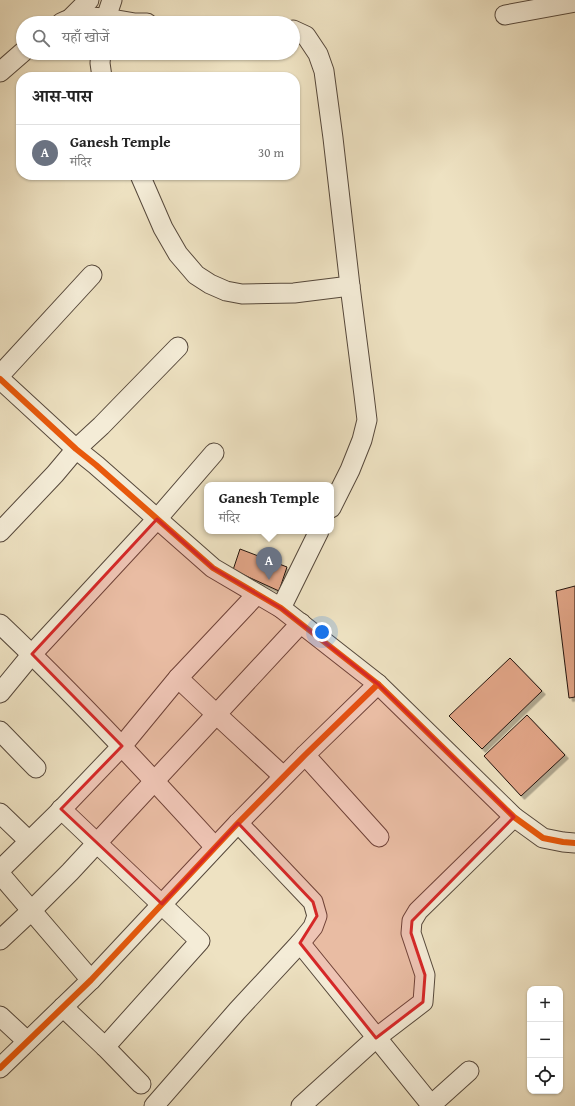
<!DOCTYPE html>
<html lang="hi">
<head>
<meta charset="utf-8">
<style>
  body { margin:0; font-family:"Gentium Book Plus","Noto Serif Devanagari",serif; background:#f6f6f6; color:#222 }
  .controls { position:absolute; right:12px; bottom:12px; display:grid; overflow:hidden; border-radius:8px; box-shadow:0 1px 3px #0004 }
  .controls button { width:36px; height:36px; display:grid; place-items:center; padding:0; border:0; border-bottom:1px solid #e0e0e0; background:#fff; color:#222; font:20px sans-serif }
  .you { position:absolute; left:322px; top:632px; width:14px; height:14px; margin:-10px; border:3px solid #fff; border-radius:50%; background:#1a73e8; box-shadow:0 0 0 6px #1a73e833 }
  .badge { display:grid; place-items:center; width:26px; height:26px; border-radius:50%; background:#1a73e8; color:#fff; font-size:13px; font-weight:700 }
  .pin { position:absolute; translate:-50% -33px; filter:drop-shadow(0 1px 2px #0008) }
  .pin::after { content:''; position:absolute; top:21px; width:14px; height:12px; background:inherit; clip-path:polygon(0 0,100% 0,50% 100%) }
  .popup { position:absolute; left:204px; top:482px; width:130px; height:52px; box-sizing:border-box; display:grid; place-content:center; border-radius:8px; background:#fff; filter:drop-shadow(0 1px 3px #0005); font-size:13px; white-space:nowrap; color:#767676 }
  .popup b { font-size:15px; color:#222 }
  .popup::after { content:''; position:absolute; left:50%; top:100%; margin-left:-8px; border:8px solid transparent; border-top-color:#fff }
  .list { margin:0; padding:0; list-style:none }
  h2 { display:flex; justify-content:space-between; align-items:center; height:52px; margin:0; padding:0 16px; font-size:17px }
  h2 small { font-size:13px; font-weight:400; color:#767676 }
  .list li { display:grid; grid-template-columns:26px 1fr auto; gap:12px; align-items:center; box-sizing:border-box; height:56px; padding:0 16px; border-top:1px solid #e0e0e0 }
  .list b { display:block; font-size:15px; white-space:nowrap }
  .list p { margin:0; font-size:13px; white-space:nowrap; color:#767676 }
  .list em { font-size:13px; font-style:normal; color:#767676 }
  .icon { flex:none; width:22px; height:22px; fill:none; stroke:currentColor; stroke-width:2; stroke-linecap:round; stroke-linejoin:round }
  .map { position:relative; flex:none; width:575px; height:1106px; overflow:hidden }
  .search { position:absolute; background:#fff; box-shadow:0 1px 3px #0004; left:16px; top:16px; width:284px; height:44px; display:flex; align-items:center; gap:10px; box-sizing:border-box; padding:0 14px; border-radius:22px; color:#767676; font-size:15px }
  .panel { position:absolute; background:#fff; box-shadow:0 1px 3px #0004; left:16px; top:72px; width:284px; height:108px; border-radius:16px }
  .map>svg:first-child { display:block }
  .building { fill:#e0a486; stroke:#24140e; filter:url(#shadow) }
  .lines { fill:none; stroke-linecap:round; stroke-linejoin:round }
  .minor-casing { stroke:#56483b; stroke-width:21 }
  .minor { stroke:#f4ecd7; stroke-width:19 }
  .cycleway-casing { stroke:#f4ecd7; stroke-width:8 }
  .cycleway { stroke:#e8590c; stroke-width:6 }
  .marked { fill:#d62828; fill-opacity:0.2; stroke:#d62828; stroke-width:3; stroke-linejoin:round }
</style>
</head>
<body>
<div class="map">
<svg width="575" height="1106" viewBox="0 0 575 1106">
  <defs>
    <filter id="shadow"><feDropShadow dx="3.5" dy="3.5" stdDeviation="0" flood-color="#0004"/></filter>
  </defs>
  <rect width="100%" height="100%" fill="#eee2c2"/>
  <filter id="stains"><feTurbulence type="fractalNoise" baseFrequency=".005" numOctaves="4"/><feColorMatrix values="0 0 0 0 .2 0 0 0 0 .09 0 0 0 0 .02 0 0 0 .5 -.17"/></filter>
  <radialGradient id="worn" r=".72"><stop offset=".6" stop-color="#630" stop-opacity="0"/><stop offset="1" stop-color="#630" stop-opacity=".3"/></radialGradient>
  <!-- building -->
  <g class="building">
    <polygon points="240,549 287,567 279,591 233,570"/>
    <polygon points="575,586 575,697 569,698 556,591"/>
    <polygon points="510,658 542,691 482,749 449,716"/>
    <polygon points="527,715 565,755 521,796 484,756"/>
  </g>
  <g class="lines">
    <!-- minor casing -->
    <g class="minor-casing">
      <g id="minor">
        <polyline points="112,0 106,18 135,23 147,23"/>
        <polyline points="505,15 575,2"/>
        <polyline points="70,19 89,0"/>
        <path d="M61 23C76 15 90 17 106 18L105 23"/>
        <polyline points="293,30 306,36 318,54 324,71 333,138 350,286 364,395 367,420 362,440 350,470 331,508"/>
        <polyline points="101,53 100,63 102,77"/>
        <polyline points="0,72 23,52"/>
        <polyline points="140,175 163,228 178,254 196,275 210,284 226,291 242,294 294,293 350,286"/>
        <polyline points="0,375 92,275"/>
        <polyline points="0,379 76,449 96,465 213,568 281,608 378,684 514,817 543,838 563,842 575,843"/>
        <polyline points="0,532 55,474 76,449 101,426 178,347"/>
        <polyline points="281,608 319,531"/>
        <path d="M0 624C75 695 145 770 215 847"/>
        <polyline points="178,678 216,714 283,776"/>
        <polyline points="0,693 32,654 157,519 214,453"/>
        <polyline points="0,731 36,768"/>
        <polyline points="305,755 379,837"/>
        <polyline points="61,809 200,941 105,1047 63,1007"/>
        <polyline points="0,813 29,841"/>
        <polyline points="0,870 57,814 122,746 178,678 257,594"/>
        <polyline points="0,874 91,980"/>
        <polyline points="0,940 31,911 70,872 301,623"/>
        <polyline points="300,943 432,1106"/>
        <polyline points="0,1016 27,1041"/>
        <polyline points="105,1047 141,1084"/>
        <polyline points="0,1068 91,980 238,823 305,755 378,684"/>
        <polyline points="154,1106 237,1011 300,943 313,927 317,916 313,902 238,823"/>
        <polyline points="301,1106 376,1038 423,1002 425,975 411,933 412,921 418,911 514,817"/>
        <polyline points="430,1106 469,1071"/>
      </g>
    </g>
    <!-- minor -->
    <use href="#minor" class="minor"/>
    <!-- cycleway casing -->
    <g class="cycleway-casing">
      <g id="cycleway">
        <polyline points="0,379 76,449 96,465 213,568 281,608 378,684 514,817 543,838 563,842 575,843"/>
        <polyline points="0,1068 91,980 238,823 305,755 378,684"/>
      </g>
    </g>
    <!-- cycleway -->
    <use href="#cycleway" class="cycleway"/>
  </g>
  <!-- marked area -->
  <path class="marked" d="M157 519 213 568 281 608 378 684 514 817 412 921 411 933 425 975 423 1002 376 1038 300 943 317 916 313 902 238 823 162 904 61 809 122 746 32 654Z"/>
  <rect width="100%" height="100%" filter="url(#stains)"/>
  <rect width="100%" height="100%" fill="url(#worn)"/>
</svg>
<div class="controls">
<button>+</button>
<button>−</button>
<button><svg class="icon" aria-label="locate" viewBox="0 0 24 24"><circle cx="12" cy="12" r="6"/><path d="M12 2v4M12 18v4M2 12h4M18 12h4"/></svg></button>
</div>
<div class="you"></div>
<div class="pin badge" style="left:269px;top:580px;background:#6b7280">A</div>
<div class="popup"><b>Ganesh Temple</b>मंदिर</div>
<div class="search"><svg class="icon" aria-label="search" viewBox="0 0 24 24"><circle cx="10" cy="10" r="6"/><path d="M15 15l6 6"/></svg>यहाँ खोजें</div>
<section class="panel">
<h2>आस-पास<small></small></h2>
<ul class="list">
<li><span class="badge" style="background:#6b7280">A</span><div><b>Ganesh Temple</b><p>मंदिर</p></div><em>30 m</em></li>
</ul>
</section>
</div>
</body>
</html>
